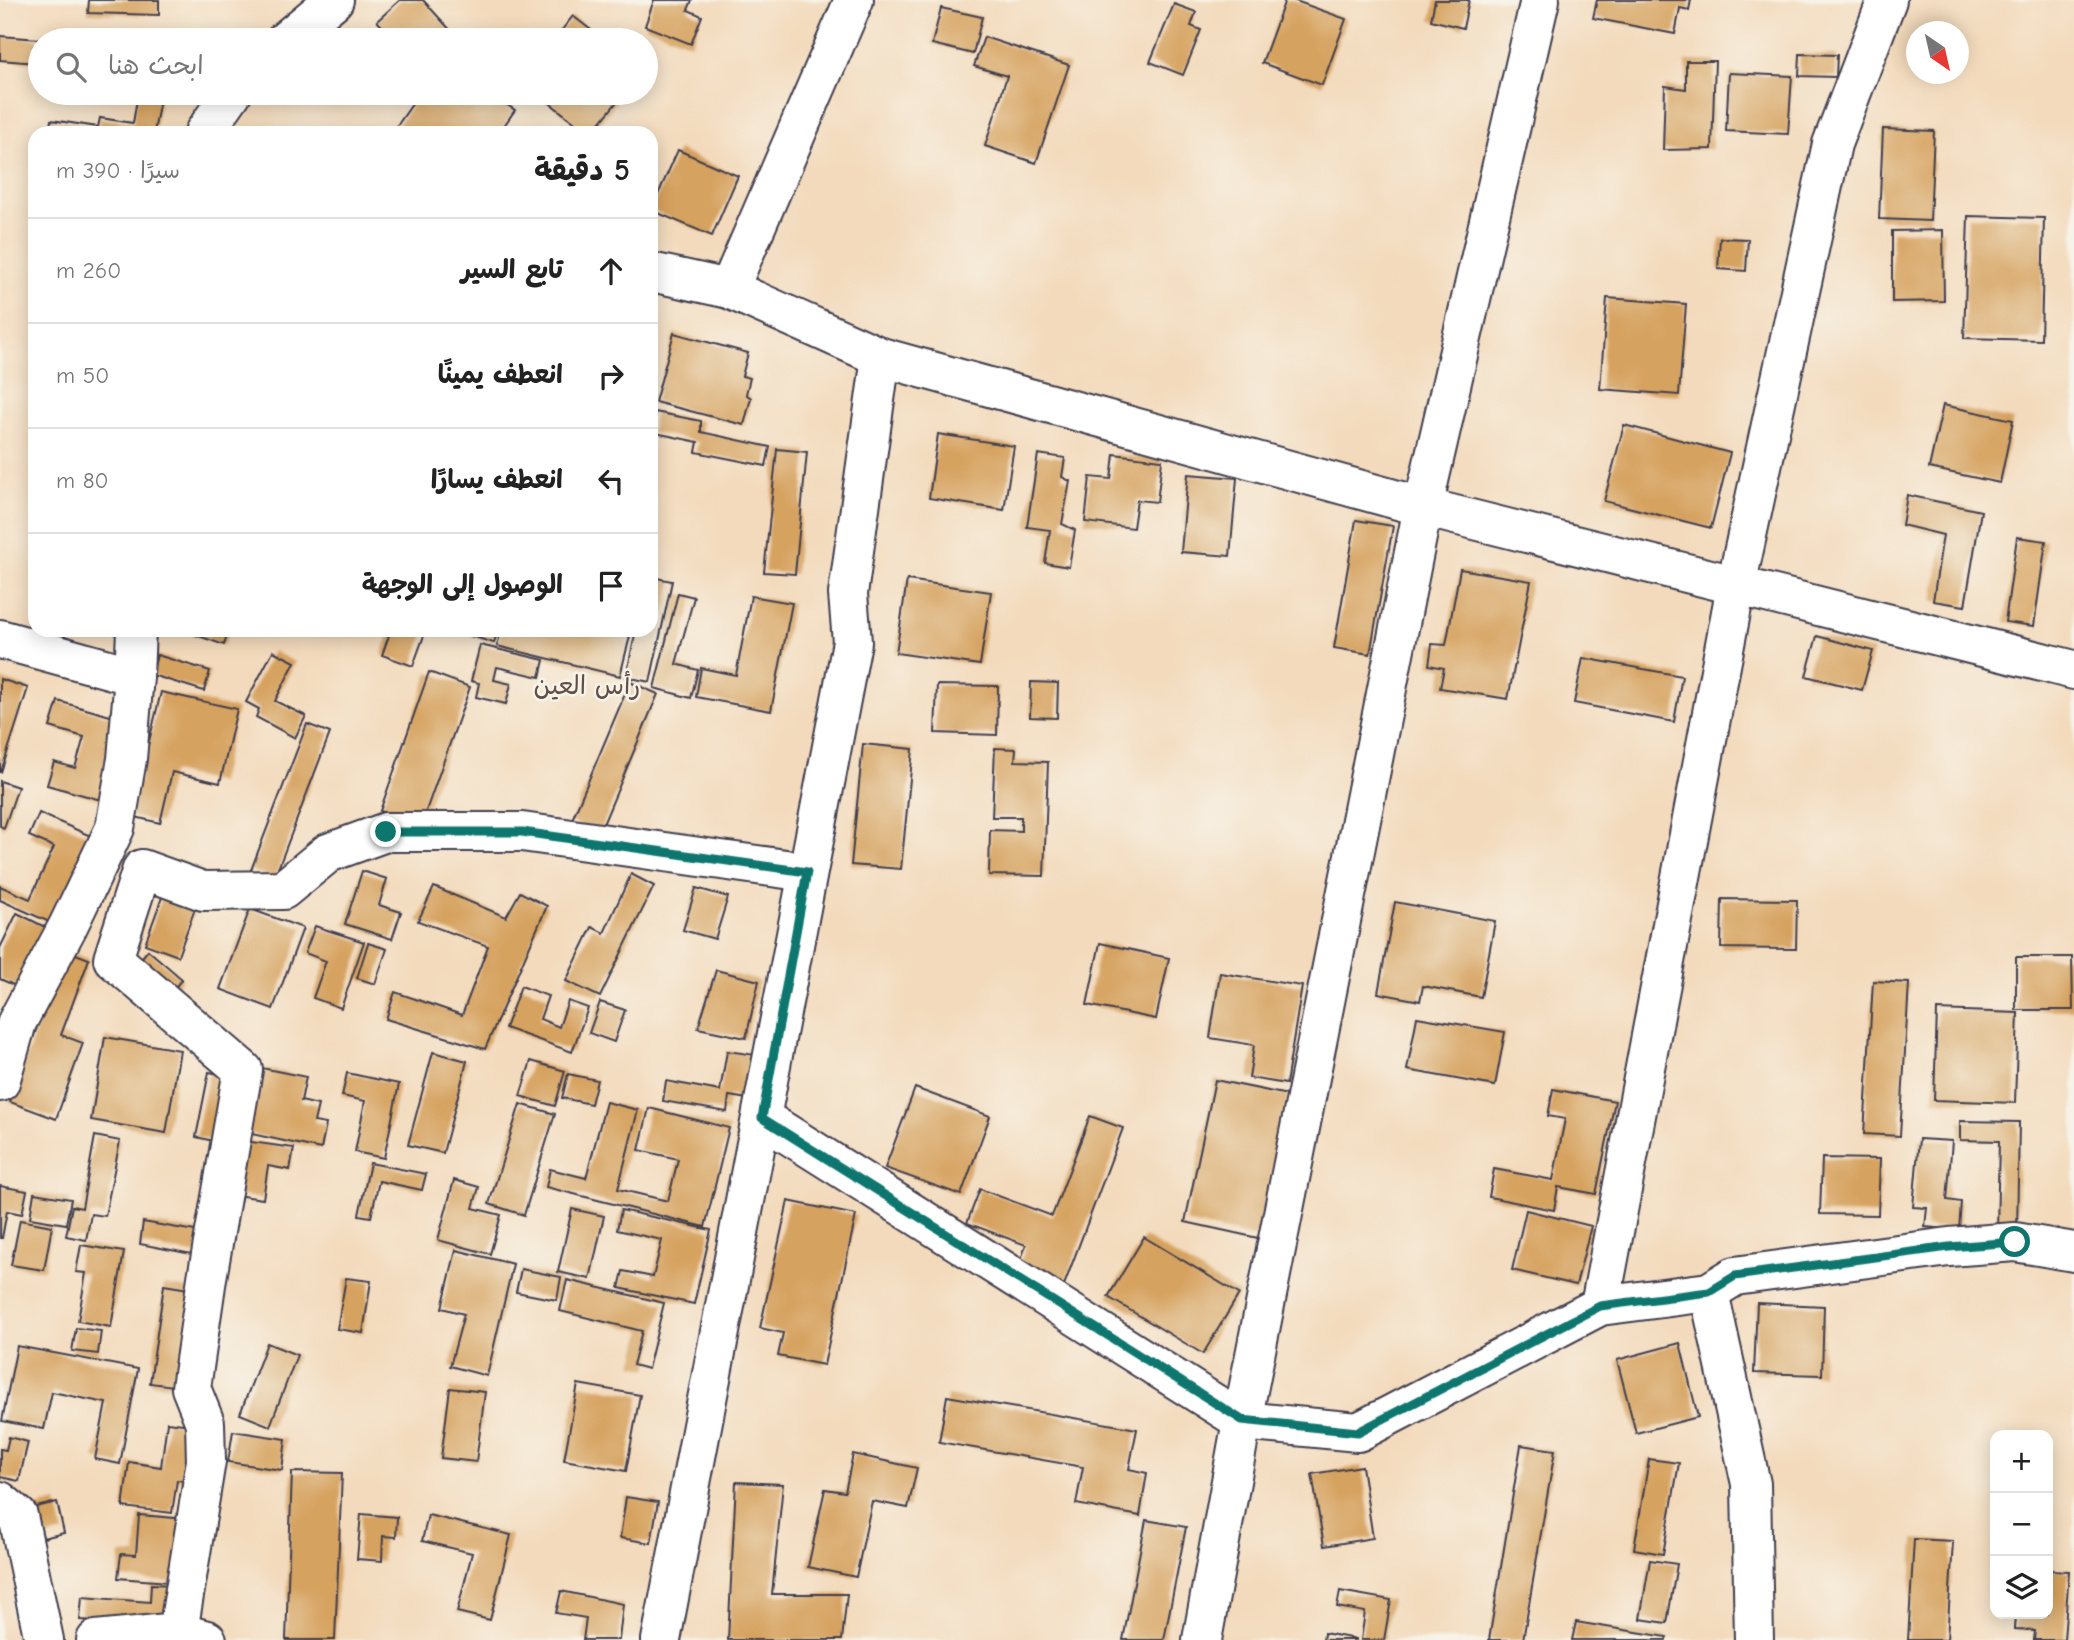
<!DOCTYPE html>
<html lang="ar">
<head>
<meta charset="utf-8">
<style>
  body { margin:0; font-family:"Comic Neue","Playpen Sans Arabic",sans-serif; background:#f2f2f2; color:#222; direction:rtl }
  .controls { position:absolute; right:21px; bottom:21px; display:grid; overflow:hidden; border-radius:14px; box-shadow:0 4px 18px #0003 }
  .controls button { width:63px; height:63px; display:grid; place-items:center; padding:0; border:0; border-bottom:2px solid #e0e0e0; background:#fff; color:#222; font:35px sans-serif }
  .compass { position:absolute; left:1906px; top:21px; width:63px; height:63px; border-radius:50%; background:#fff; box-shadow:0 4px 18px #0003; rotate:146deg }
  .stop { position:absolute; width:21px; height:21px; margin:-16px; border:5px solid #0f766e; border-radius:50%; background:#fff }
  .stop.end { background:#0f766e; border-color:#fff; box-shadow:0 2px 7px #0008 }
  .list { margin:0; padding:0; list-style:none }
  h2 { display:flex; justify-content:space-between; align-items:center; height:91px; margin:0; padding:0 28px; font-size:30px }
  h2 small { font-size:23px; font-weight:400; color:#767676 }
  .list li { display:grid; grid-template-columns:46px 1fr auto; gap:21px; align-items:center; box-sizing:border-box; height:105px; padding:0 28px; border-top:2px solid #e0e0e0 }
  .list b { display:block; font-size:26px; white-space:nowrap }
  .list em { font-size:23px; font-style:normal; color:#767676 }
  .icon { flex:none; width:38px; height:38px; fill:none; stroke:currentColor; stroke-width:2; stroke-linecap:round; stroke-linejoin:round }
  .map { position:relative; flex:none; width:2074px; height:1640px; overflow:hidden; direction:ltr }
  .search { position:absolute; background:#fff; box-shadow:0 4px 18px #0003; left:28px; top:28px; width:630px; height:77px; display:flex; align-items:center; gap:18px; box-sizing:border-box; padding:0 24px; border-radius:38px; color:#767676; font-size:26px }
  .panel { position:absolute; background:#fff; box-shadow:0 4px 18px #0003; left:28px; top:126px; width:630px; height:511px; border-radius:21px; direction:rtl }
  .map>svg:first-child { display:block }
  .building { fill:#d6a25f }
  .lines { fill:none; stroke-linecap:round; stroke-linejoin:round }
  .minor-casing { stroke:#413e4e; stroke-width:42 }
  .minor { stroke:#fff; stroke-width:38 }
  .route { stroke:#0f766e; stroke-width:9 }
  .labels { text-anchor:middle; dominant-baseline:central; stroke-width:5; stroke-linejoin:round; paint-order:stroke }
  .quarter-label { font-size:26px; fill:#614f48; stroke:#f7f3e8 }
</style>
</head>
<body>
<div class="map">
<svg width="2074" height="1640" viewBox="0 0 2074 1640">
  <rect width="100%" height="100%" fill="#f7f3e8"/>
  <filter id="ink" filterUnits="userSpaceOnUse"><feTurbulence type="fractalNoise" baseFrequency=".0143" numOctaves="2"/><feDisplacementMap in="SourceGraphic" scale="14" xChannelSelector="R" yChannelSelector="G"/><feConvolveMatrix kernelMatrix="1 2 1 2 8 2 1 2 1" color-interpolation-filters="sRGB"/></filter>
  <filter id="wash" filterUnits="userSpaceOnUse"><feTurbulence type="fractalNoise" baseFrequency=".00686" numOctaves="4" result="noise"/><feDisplacementMap in="SourceGraphic" scale="28" xChannelSelector="R" yChannelSelector="G"/><feGaussianBlur stdDeviation="1.57" result="paint"/><feColorMatrix in="noise" values="0 0 0 0 0 0 0 0 0 0 0 0 0 0 0 0 0 1.4 0 .05"/><feComposite in="paint" operator="in"/></filter>
  <g filter="url(#wash)">
    <rect width="100%" height="100%" fill="#f3dabc"/>
    <g id="blocks">
      <!-- building -->
      <g class="building">
        <polygon points="89,0 159,0 159,15 88,13"/>
        <polygon points="400,0 423,0 453,33 445,40 395,40 377,21"/>
        <polygon points="654,0 692,0 688,10 702,16 691,44 645,26"/>
        <polygon points="1285,0 1293,0 1346,19 1322,85 1262,63"/>
        <polygon points="1435,0 1469,0 1463,28 1431,20"/>
        <polygon points="1597,0 1691,0 1689,10 1680,8 1675,34 1593,18"/>
        <polygon points="1174,4 1196,12 1191,26 1201,30 1183,75 1150,62"/>
        <polygon points="941,8 982,17 973,54 932,44"/>
        <polygon points="573,16 604,40 554,40"/>
        <polygon points="76,31 121,39 121,40 74,40"/>
        <polygon points="0,36 39,39 37,63 0,60"/>
        <polygon points="984,37 1069,65 1036,163 985,146 1007,76 974,66"/>
        <polygon points="1800,54 1837,55 1836,77 1799,76"/>
        <polygon points="1686,61 1715,61 1712,149 1663,150 1665,86 1686,89"/>
        <polygon points="1729,73 1792,76 1788,134 1726,131"/>
        <polygon points="138,93 161,93 154,133 49,133 51,120 98,127 100,118 133,123"/>
        <polygon points="420,93 488,93 515,110 499,133 392,133"/>
        <polygon points="537,93 624,93 592,133 588,133"/>
        <polygon points="1883,129 1934,131 1930,221 1879,219"/>
        <polygon points="678,150 738,176 712,236 651,210"/>
        <polygon points="1968,216 2044,218 2041,340 1964,338"/>
        <polygon points="1943,230 1944,301 1892,302 1892,231"/>
        <polygon points="1720,238 1748,239 1746,271 1718,269"/>
        <polygon points="1607,298 1686,304 1679,395 1600,389"/>
        <polygon points="674,333 748,353 742,376 750,378 746,394 751,398 744,425 655,402"/>
        <polygon points="1943,405 2013,420 2000,483 1929,468"/>
        <polygon points="655,412 701,421 701,432 770,447 766,466 696,452 698,442 651,432"/>
        <polygon points="1624,425 1730,453 1711,528 1604,501"/>
        <polygon points="938,434 1014,446 1004,510 929,498"/>
        <polygon points="777,449 807,452 795,574 764,572"/>
        <polygon points="1038,454 1065,458 1062,477 1070,481 1062,524 1075,530 1069,567 1045,563 1050,530 1027,527"/>
        <polygon points="1114,454 1162,460 1157,502 1137,500 1133,528 1085,522 1090,477 1111,479"/>
        <polygon points="1188,474 1237,478 1230,556 1181,552"/>
        <polygon points="1907,495 1981,511 1965,606 1933,601 1943,535 1902,525"/>
        <polygon points="1356,520 1393,526 1370,654 1334,648"/>
        <polygon points="2017,537 2046,541 2034,626 2005,622"/>
        <polygon points="1460,569 1531,581 1508,699 1440,688 1444,668 1429,665 1432,644 1446,645"/>
        <polygon points="651,577 672,581 650,682 626,677 636,630 651,630"/>
        <polygon points="907,580 991,592 980,665 896,653"/>
        <polygon points="678,593 694,597 676,664 698,670 691,698 654,688"/>
        <polygon points="751,596 792,603 771,711 696,697 701,668 736,675"/>
        <polygon points="182,630 229,630 224,645"/>
        <polygon points="391,630 426,630 413,666 382,655"/>
        <polygon points="473,630 498,630 494,643 471,636"/>
        <polygon points="501,630 607,630 630,636 620,676 497,646"/>
        <polygon points="1817,636 1873,651 1862,690 1806,676"/>
        <polygon points="480,645 544,660 540,677 497,667 494,680 511,684 506,704 476,697 479,683 471,681"/>
        <polygon points="273,651 295,662 275,701 306,716 295,738 256,717 259,709 246,702"/>
        <polygon points="157,655 210,671 204,691 152,675"/>
        <polygon points="1583,658 1682,676 1674,722 1574,703"/>
        <polygon points="429,672 470,687 421,825 380,811"/>
        <polygon points="0,679 28,688 1,772 0,772"/>
        <polygon points="630,682 658,694 599,834 571,822"/>
        <polygon points="1031,682 1058,683 1057,718 1030,717"/>
        <polygon points="937,685 998,686 997,735 935,733"/>
        <polygon points="161,692 237,709 220,783 172,772 160,823 131,816"/>
        <polygon points="58,701 124,720 101,800 47,785 54,762 75,768 84,737 50,727"/>
        <polygon points="307,724 330,733 274,879 251,870"/>
        <polygon points="863,744 913,749 901,869 851,865"/>
        <polygon points="995,748 1016,749 1015,761 1048,762 1044,876 989,875 990,830 1021,831 1021,817 992,817"/>
        <polygon points="0,781 18,787 4,828 0,826"/>
        <polygon points="39,813 95,838 56,925 0,900 0,886 30,899 54,847 29,836"/>
        <polygon points="362,871 387,879 379,905 401,912 392,939 345,924"/>
        <polygon points="631,874 654,886 600,997 566,981 592,927 604,933"/>
        <polygon points="434,887 506,917 520,892 547,906 485,1049 386,1019 395,992 462,1015 488,946 418,921"/>
        <polygon points="696,888 728,897 715,939 683,930"/>
        <polygon points="165,889 198,900 178,956 145,944"/>
        <polygon points="1722,899 1797,900 1796,949 1721,948"/>
        <polygon points="1395,902 1495,921 1481,997 1423,986 1420,1001 1378,993"/>
        <polygon points="250,909 303,928 273,1009 220,989"/>
        <polygon points="17,913 47,928 18,987 0,979 0,948"/>
        <polygon points="315,926 364,942 341,1008 313,998 326,961 305,953"/>
        <polygon points="368,943 387,949 375,984 357,978"/>
        <polygon points="1100,943 1169,958 1156,1019 1087,1005"/>
        <polygon points="65,950 89,959 61,1035 83,1043 56,1119 10,1102"/>
        <polygon points="148,950 182,979 168,996 134,967"/>
        <polygon points="2016,957 2072,957 2073,1010 2016,1010"/>
        <polygon points="716,970 759,981 746,1038 698,1028"/>
        <polygon points="1220,973 1302,986 1286,1084 1249,1078 1254,1045 1210,1038"/>
        <polygon points="1873,981 1909,983 1900,1136 1864,1134"/>
        <polygon points="521,986 548,996 540,1019 559,1027 568,1001 588,1008 572,1052 505,1028"/>
        <polygon points="600,1002 625,1010 614,1042 589,1033"/>
        <polygon points="1937,1010 2018,1013 2015,1103 1934,1100"/>
        <polygon points="1417,1017 1505,1032 1495,1086 1407,1070"/>
        <polygon points="105,1037 180,1050 166,1133 91,1120"/>
        <polygon points="727,1051 756,1055 748,1099 729,1096 727,1112 663,1101 666,1081 720,1091"/>
        <polygon points="433,1052 467,1061 443,1153 408,1145"/>
        <polygon points="531,1061 565,1071 555,1106 520,1096"/>
        <polygon points="252,1066 306,1077 301,1101 318,1105 314,1122 326,1124 321,1149 238,1131"/>
        <polygon points="209,1072 235,1077 222,1143 196,1137"/>
        <polygon points="347,1073 399,1084 384,1158 355,1152 365,1101 342,1096"/>
        <polygon points="568,1074 597,1080 591,1104 562,1098"/>
        <polygon points="1215,1080 1288,1095 1258,1238 1185,1222"/>
        <polygon points="915,1088 990,1116 961,1195 885,1168"/>
        <polygon points="1553,1089 1615,1101 1596,1194 1558,1187 1554,1210 1489,1197 1494,1169 1553,1180 1565,1119 1548,1116"/>
        <polygon points="606,1102 638,1110 618,1189 668,1201 678,1159 639,1150 649,1108 729,1128 705,1227 546,1187 550,1169 586,1178"/>
        <polygon points="520,1104 555,1114 524,1215 489,1204"/>
        <polygon points="1090,1116 1123,1128 1063,1288 1017,1271 1026,1245 967,1223 980,1189 1052,1216"/>
        <polygon points="1960,1121 2019,1122 2017,1233 1997,1233 1999,1141 1960,1140"/>
        <polygon points="95,1136 120,1141 105,1216 91,1214 86,1240 66,1236 72,1206 82,1208"/>
        <polygon points="1919,1139 1952,1141 1947,1200 1961,1202 1959,1230 1925,1227 1927,1208 1913,1207"/>
        <polygon points="244,1141 294,1148 290,1170 268,1166 263,1199 235,1195"/>
        <polygon points="1822,1158 1880,1159 1878,1215 1820,1214"/>
        <polygon points="370,1163 426,1174 422,1190 379,1181 371,1217 359,1215"/>
        <polygon points="454,1180 479,1187 473,1208 501,1215 490,1254 438,1240"/>
        <polygon points="0,1186 27,1191 22,1214 7,1211 2,1238 0,1238"/>
        <polygon points="34,1193 71,1199 66,1224 30,1218"/>
        <polygon points="788,1201 856,1215 824,1365 778,1356 783,1333 760,1328"/>
        <polygon points="572,1209 604,1216 590,1279 558,1272"/>
        <polygon points="621,1210 711,1230 694,1304 619,1288 623,1271 653,1277 662,1240 617,1230"/>
        <polygon points="1526,1210 1591,1226 1576,1285 1512,1270"/>
        <polygon points="20,1220 52,1226 44,1270 11,1265"/>
        <polygon points="143,1222 201,1232 197,1255 140,1244"/>
        <polygon points="1144,1237 1239,1294 1203,1354 1108,1297"/>
        <polygon points="81,1245 124,1252 111,1327 78,1321 86,1273 76,1272"/>
        <polygon points="456,1250 513,1264 487,1376 450,1366 464,1314 442,1308"/>
        <polygon points="521,1269 561,1277 557,1300 516,1292"/>
        <polygon points="346,1278 371,1281 363,1333 337,1329"/>
        <polygon points="567,1280 664,1303 648,1369 633,1365 642,1331 560,1311"/>
        <polygon points="164,1285 195,1290 181,1387 150,1383"/>
        <polygon points="1757,1303 1824,1306 1822,1375 1754,1373"/>
        <polygon points="76,1328 101,1331 98,1354 72,1351"/>
        <polygon points="267,1343 297,1355 270,1426 240,1414"/>
        <polygon points="1680,1343 1698,1417 1636,1433 1617,1360"/>
        <polygon points="17,1346 138,1369 120,1464 95,1459 106,1403 52,1392 44,1429 2,1421"/>
        <polygon points="578,1384 640,1395 626,1471 564,1460"/>
        <polygon points="450,1388 485,1392 476,1462 441,1458"/>
        <polygon points="947,1396 1137,1429 1129,1469 1147,1473 1140,1516 1076,1504 1083,1467 939,1442"/>
        <polygon points="167,1422 200,1426 193,1482 177,1480 172,1513 123,1507 129,1462 161,1467"/>
        <polygon points="233,1431 286,1439 282,1470 228,1462"/>
        <polygon points="9,1437 28,1442 19,1481 0,1477 0,1449 6,1450"/>
        <polygon points="1521,1445 1555,1450 1523,1640 1489,1640"/>
        <polygon points="853,1454 917,1468 908,1508 872,1501 856,1577 808,1567 825,1489 845,1492"/>
        <polygon points="1649,1459 1679,1463 1663,1554 1634,1549"/>
        <polygon points="1362,1466 1373,1538 1324,1546 1312,1474"/>
        <polygon points="292,1472 342,1473 335,1640 286,1640"/>
        <polygon points="736,1482 783,1484 772,1594 847,1594 842,1640 728,1640"/>
        <polygon points="626,1497 658,1502 651,1543 620,1538"/>
        <polygon points="57,1502 64,1533 43,1538 36,1507"/>
        <polygon points="361,1514 397,1517 396,1537 383,1536 382,1561 357,1559"/>
        <polygon points="139,1515 187,1519 181,1583 118,1578 121,1554 136,1555"/>
        <polygon points="428,1515 511,1535 490,1620 457,1612 472,1553 422,1541"/>
        <polygon points="1146,1520 1186,1527 1164,1640 1123,1640"/>
        <polygon points="1914,1539 1953,1541 1947,1640 1908,1640"/>
        <polygon points="1650,1560 1677,1564 1667,1623 1640,1619"/>
        <polygon points="2048,1570 2069,1571 2064,1640 2034,1640 2035,1631 2015,1630 2016,1614 2048,1614"/>
        <polygon points="151,1584 173,1585 171,1625 80,1620 82,1597 150,1602"/>
        <polygon points="561,1591 623,1604 619,1640 583,1640 586,1618 556,1613"/>
        <polygon points="1340,1591 1391,1600 1384,1640 1361,1640 1365,1612 1337,1607"/>
        <polygon points="1576,1622 1667,1637 1666,1640 1572,1640"/>
        <polygon points="1324,1633 1356,1639 1356,1640 1323,1640"/>
      </g>
    </g>
  </g>
  <g filter="url(#ink)">
    <use href="#blocks" fill-opacity="0" stroke="#413e4e" stroke-width="2"/>
    <g class="lines">
      <!-- minor casing -->
      <g class="minor-casing">
        <g id="minor">
          <polyline points="286,40 334,0"/>
          <polyline points="204,133 232,93"/>
          <polyline points="651,272 729,289 854,0"/>
          <polyline points="729,289 881,357 1423,507 2074,670"/>
          <polyline points="0,639 134,676 127,759 115,828 68,926 17,1022 0,1082"/>
          <polyline points="134,676 136,630"/>
          <polyline points="762,1118 1242,1421 1358,1432 1600,1306 1709,1292 1735,1276 1949,1247 2015,1242 2074,1252"/>
          <polyline points="1709,1292 1751,1484 1754,1640"/>
          <polyline points="1600,1306 1736,586 1832,144 1887,0"/>
          <polyline points="0,1501 18,1516 44,1640"/>
          <polyline points="178,1632 206,1461 205,1423 191,1388 207,1278 243,1070 113,959 142,869 203,891 283,890 328,853 386,832 522,832 807,872"/>
          <polyline points="96,1640 178,1632 207,1640"/>
          <polyline points="661,1640 852,642 848,594 881,357"/>
          <polyline points="1202,1640 1242,1421 1423,507 1540,0"/>
        </g>
      </g>
      <!-- minor -->
      <use href="#minor" class="minor"/>
    </g>
  </g>
  <g class="lines" filter="url(#ink)">
    <!-- route -->
    <polyline class="route" points="386,832 522,832 807,872 762,1118 1242,1420 1358,1432 1600,1306 1709,1292 1735,1276 1949,1247 2015,1242"/>
  </g>
  <g class="labels">
    <!-- quarter labels -->
    <g class="quarter-label">
      <text x="587" y="686">رأس العين</text>
    </g>
  </g>
</svg>
<div class="controls">
<button>+</button>
<button>−</button>
<button><svg class="icon" aria-label="layers" viewBox="0 0 24 24"><path d="M12 4l9 5-9 5-9-5zM3 14l9 5 9-5"/></svg></button>
</div>
<svg class="compass" viewBox="-18 -18 36 36"><path d="M0-13l5 13h-10z" fill="#e53935"/><path d="M0 13l5-13h-10z" fill="#767676"/></svg>
<div class="stop" style="left:2015px;top:1242px"></div>
<div class="stop end" style="left:386px;top:832px"></div>
<div class="search"><svg class="icon" aria-label="search" viewBox="0 0 24 24"><circle cx="10" cy="10" r="6"/><path d="M15 15l6 6"/></svg>ابحث هنا</div>
<section class="panel">
<h2>5 دقيقة<small>سيرًا · 390 m</small></h2>
<ul class="list">
<li><svg class="icon" aria-label="ahead" viewBox="0 0 24 24"><path d="M12 20V5M6 11l6-6 6 6"/></svg><div><b>تابع السير</b></div><em>260 m</em></li>
<li><svg class="icon" aria-label="right" viewBox="0 0 24 24"><path d="M7 20v-9h11M14 6l5 5-5 5"/></svg><div><b>انعطف يمينًا</b></div><em>50 m</em></li>
<li><svg class="icon" aria-label="left" viewBox="0 0 24 24"><path d="M17 20v-9H6M10 6l-5 5 5 5"/></svg><div><b>انعطف يسارًا</b></div><em>80 m</em></li>
<li><svg class="icon" aria-label="arrive" viewBox="0 0 24 24"><path d="M6 21V4h12l-3 4 3 4H6"/></svg><div><b>الوصول إلى الوجهة</b></div></li>
</ul>
</section>
</div>
</body>
</html>
